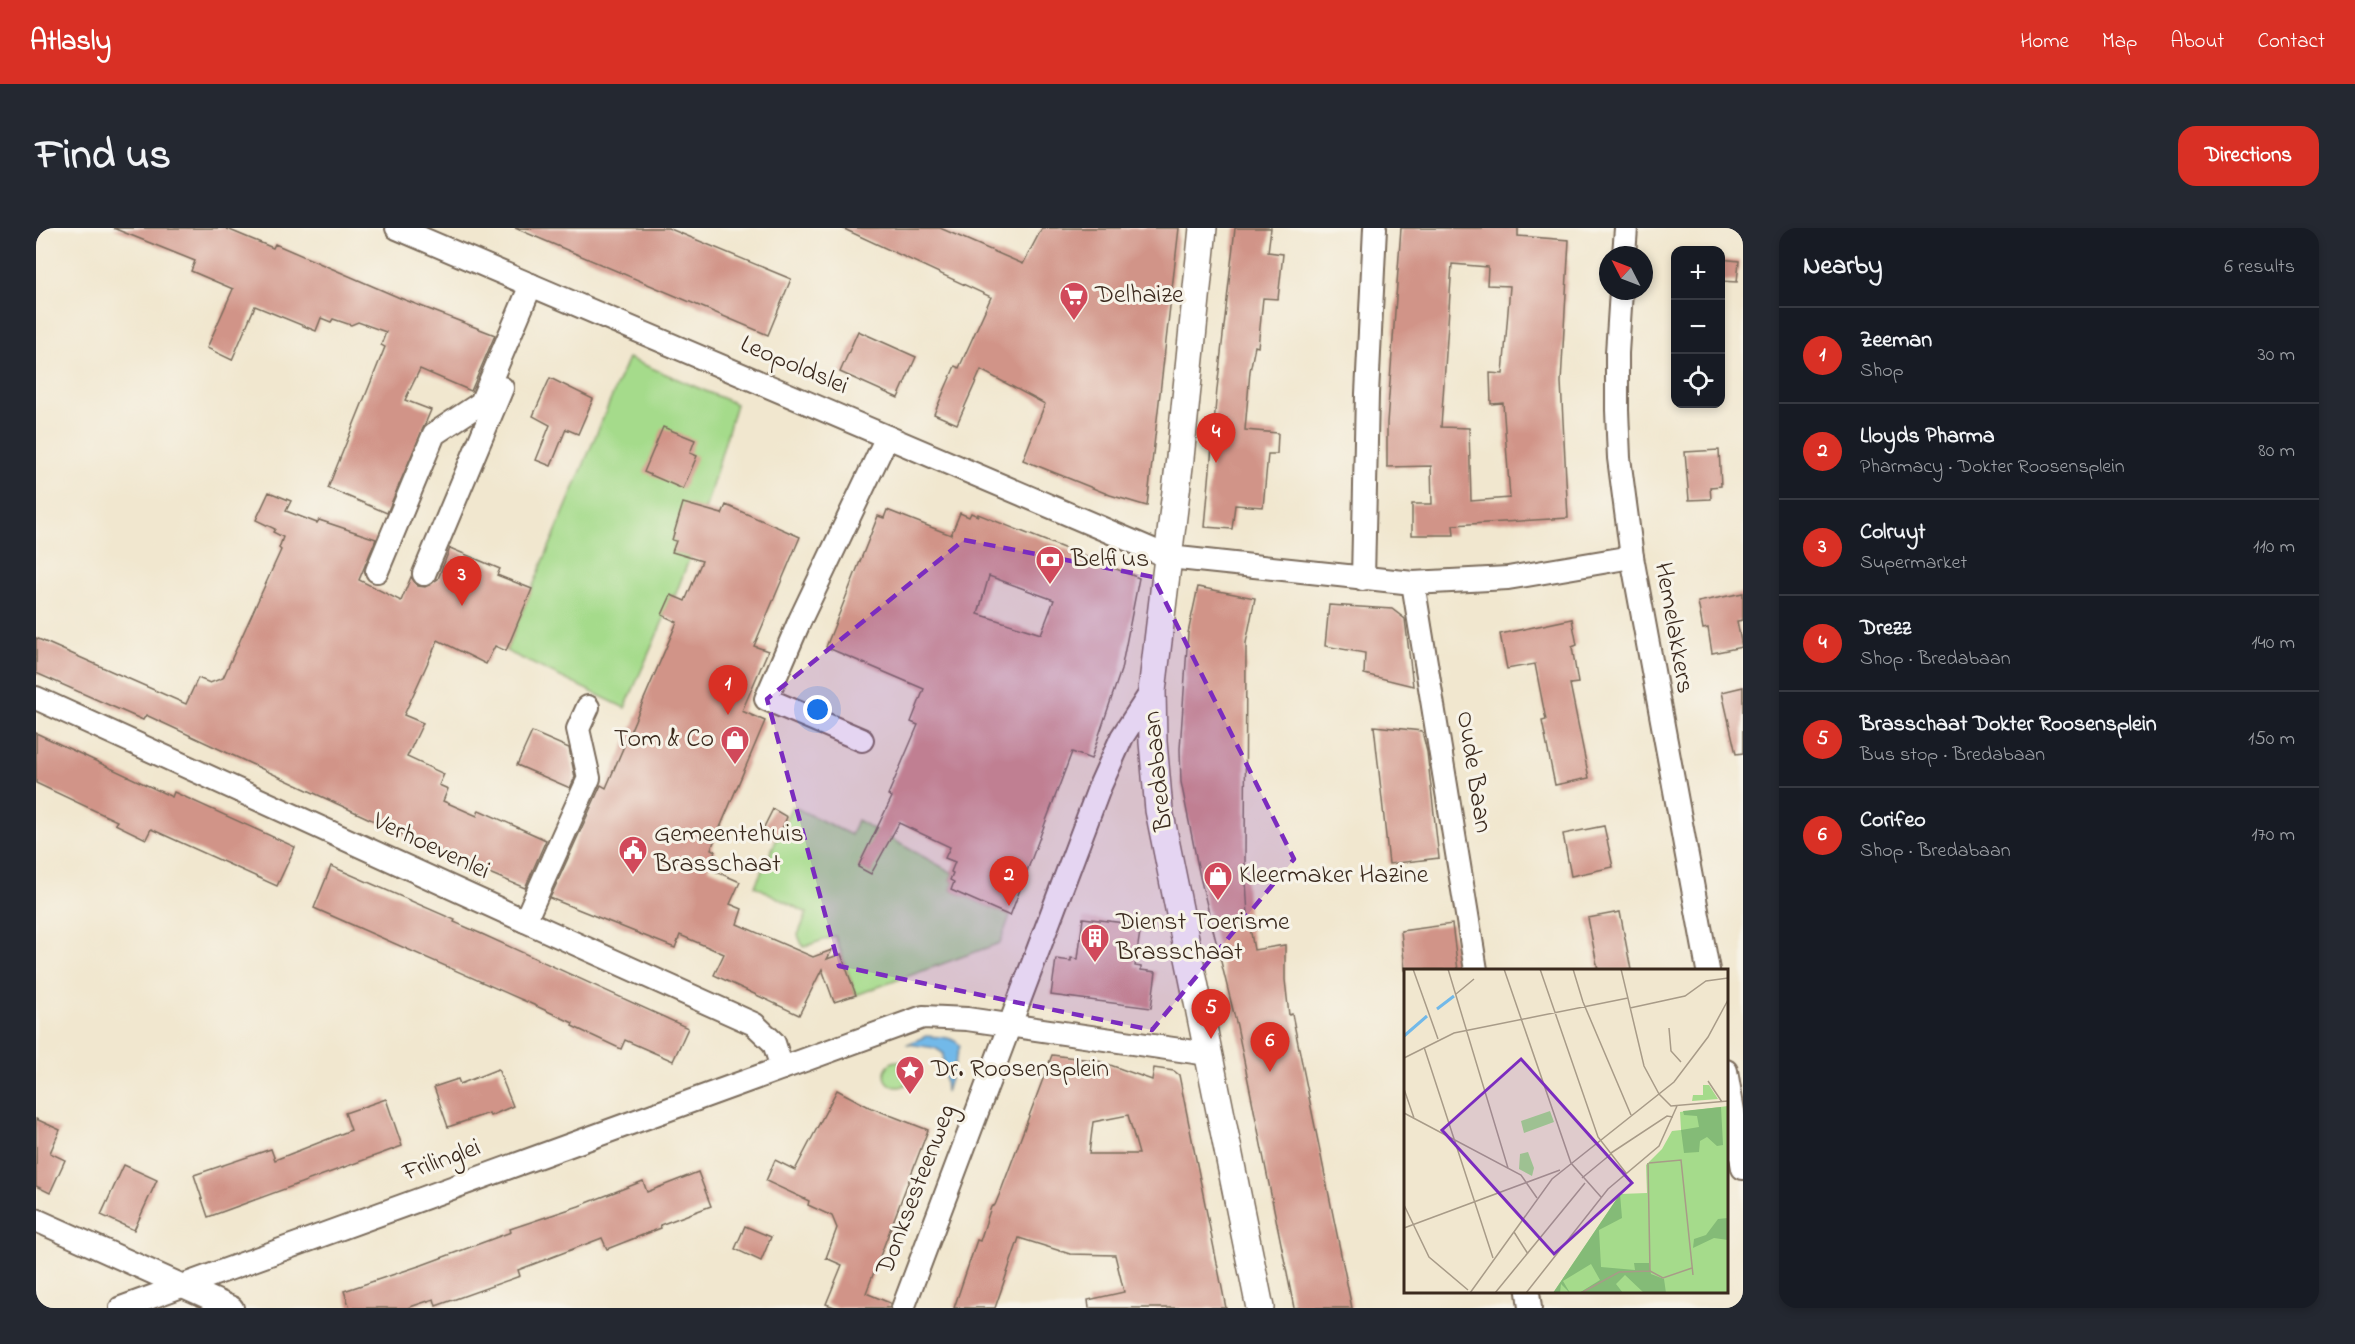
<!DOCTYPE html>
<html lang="en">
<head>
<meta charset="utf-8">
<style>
  body { margin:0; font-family:"Indie Flower",sans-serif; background:#242831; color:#f1f3f6 }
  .controls { position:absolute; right:18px; top:18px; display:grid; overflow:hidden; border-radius:12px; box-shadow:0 3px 9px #0003 }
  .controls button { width:54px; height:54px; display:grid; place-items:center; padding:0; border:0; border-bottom:2px solid #363941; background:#171b24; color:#f1f3f6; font:30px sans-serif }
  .compass { position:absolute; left:1563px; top:18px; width:54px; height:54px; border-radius:50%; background:#171b24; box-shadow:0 3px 9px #0003; rotate:312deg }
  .you { position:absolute; left:782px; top:482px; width:21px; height:21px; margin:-15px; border:4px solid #fff; border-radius:50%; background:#1a73e8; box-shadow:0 0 0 9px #1a73e833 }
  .badge { display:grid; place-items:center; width:39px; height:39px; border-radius:50%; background:#d93025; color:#fff; font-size:20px; font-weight:700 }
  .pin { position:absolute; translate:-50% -50px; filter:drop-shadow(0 2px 3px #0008) }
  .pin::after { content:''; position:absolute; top:32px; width:21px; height:18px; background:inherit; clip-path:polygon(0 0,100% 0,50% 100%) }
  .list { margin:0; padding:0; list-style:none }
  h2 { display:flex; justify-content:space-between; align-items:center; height:78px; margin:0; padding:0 24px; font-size:26px }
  h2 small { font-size:20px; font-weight:400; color:#9ea1a6 }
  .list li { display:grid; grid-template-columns:39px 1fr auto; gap:18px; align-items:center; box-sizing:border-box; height:96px; padding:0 24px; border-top:2px solid #363941 }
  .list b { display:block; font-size:22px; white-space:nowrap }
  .list p { margin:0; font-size:20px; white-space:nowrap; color:#9ea1a6 }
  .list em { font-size:20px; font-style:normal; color:#9ea1a6 }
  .icon { flex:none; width:33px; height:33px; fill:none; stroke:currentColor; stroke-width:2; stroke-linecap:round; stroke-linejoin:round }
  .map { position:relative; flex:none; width:1707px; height:1080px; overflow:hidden; border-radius:18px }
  header { display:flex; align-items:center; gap:36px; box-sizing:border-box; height:84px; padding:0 30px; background:#d93025; color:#fff }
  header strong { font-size:28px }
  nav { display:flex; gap:33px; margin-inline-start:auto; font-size:21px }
  .intro { display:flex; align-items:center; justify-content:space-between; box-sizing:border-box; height:144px; padding:0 36px }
  h1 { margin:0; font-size:42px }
  .button { padding:15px 27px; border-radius:18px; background:#d93025; color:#fff; font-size:21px; font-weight:700 }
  main { display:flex; gap:36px; padding:0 36px }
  aside { flex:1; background:#171b24; border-radius:18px; box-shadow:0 3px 9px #0003 }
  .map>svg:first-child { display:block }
  .green { fill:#a5db8b; stroke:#708254; stroke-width:1.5 }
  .water { fill:#72b9e9; stroke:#567284; stroke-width:1.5 }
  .building { fill:#d19488; fill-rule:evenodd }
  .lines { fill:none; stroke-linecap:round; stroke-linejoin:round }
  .minor-casing { stroke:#7b6c5c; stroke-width:26 }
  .major-casing { stroke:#7b6c5c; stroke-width:30 }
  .minor { stroke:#fff; stroke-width:22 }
  .major { stroke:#fff; stroke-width:27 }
  .marked { fill:#7b2cbf; fill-opacity:0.2; stroke:#7b2cbf; stroke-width:4.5; stroke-dasharray:12 8; stroke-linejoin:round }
  .labels { text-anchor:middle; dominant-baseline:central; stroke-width:6; stroke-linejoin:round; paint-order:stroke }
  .poi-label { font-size:26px; fill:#3b2a1e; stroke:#f7f3e8; text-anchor:start }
  .street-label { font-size:26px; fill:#3b2a1e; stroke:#f7f3e8 }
  .inset-river { fill:none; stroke:#72b9e9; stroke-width:3 }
  .inset-road { fill:none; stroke:#a89b88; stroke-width:1.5 }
  .view { fill:#7b2cbf; fill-opacity:0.15; stroke:#7b2cbf; stroke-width:3 }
  .inset-edge { fill:none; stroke:#3b2a1e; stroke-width:3 }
</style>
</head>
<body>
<header>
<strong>Atlasly</strong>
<nav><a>Home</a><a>Map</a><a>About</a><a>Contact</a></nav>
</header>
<div class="intro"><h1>Find us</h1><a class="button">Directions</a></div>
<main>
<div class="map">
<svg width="1707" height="1080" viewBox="0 0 1707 1080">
  <rect width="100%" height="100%" fill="#f7f3e8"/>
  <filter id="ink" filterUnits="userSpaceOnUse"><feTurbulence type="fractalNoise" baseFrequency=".0167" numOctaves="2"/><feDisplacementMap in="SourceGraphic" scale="12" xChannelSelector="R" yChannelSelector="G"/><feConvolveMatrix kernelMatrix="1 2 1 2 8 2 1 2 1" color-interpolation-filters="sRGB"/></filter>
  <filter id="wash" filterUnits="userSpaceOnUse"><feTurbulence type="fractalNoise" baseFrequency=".008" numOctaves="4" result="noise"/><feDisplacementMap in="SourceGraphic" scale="24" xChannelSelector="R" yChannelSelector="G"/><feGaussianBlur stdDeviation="1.35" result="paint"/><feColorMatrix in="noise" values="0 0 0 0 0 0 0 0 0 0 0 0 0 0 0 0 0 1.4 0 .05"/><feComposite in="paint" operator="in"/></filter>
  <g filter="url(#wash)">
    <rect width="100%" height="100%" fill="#f1e7cf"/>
    <!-- green -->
    <g class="green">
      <polygon points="592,130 700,176 669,282 647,276 637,312 640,313 637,324 654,329 639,368 635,367 627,387 629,388 589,480 470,423"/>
      <polygon points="756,578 815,607 821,592 917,645 914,652 918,654 915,662 974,688 964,715 820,767 799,708 767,719 762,707 771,685 719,658"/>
      <circle cx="862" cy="846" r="13"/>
    </g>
    <!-- water -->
    <path class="water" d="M890 808C902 809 918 808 924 818L910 864 907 825 899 820 872 816Z"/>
    <g id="blocks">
      <!-- building -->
      <g class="building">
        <polygon points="77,0 189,0 237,20 239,16 364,70 459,107 435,163 384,141 369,172 395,182 351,285 292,260 349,119 345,117 350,104 322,94 315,97 297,91 295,94 285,90 280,103 219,78 196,132 171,120 197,61 155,43 159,33"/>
        <polygon points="479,0 632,0 755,51 732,107"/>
        <polygon points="806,0 904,0 987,36 1006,0 1143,0 1111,278 1074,267 987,232 1009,176 945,142 921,196 898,186 919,138 923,140 955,69"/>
        <polygon points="1199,0 1235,0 1232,24 1247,26 1242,71 1227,70 1222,119 1219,118 1214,143 1209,202 1242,205 1241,226 1232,226 1227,279 1199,277 1196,301 1169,299 1181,161"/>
        <path d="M1365 0H1482V8L1533 12 1525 154 1532 290 1417 297 1418 307H1376V276H1396L1395 238 1351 239V195ZM1416 36 1452 39 1451 57 1474 58 1467 146 1454 145 1455 176 1467 175 1474 270 1435 273 1433 200 1405 199Z"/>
        <polygon points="1684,31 1703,33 1701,54 1684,53"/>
        <polygon points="822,103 880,129 862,170 804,144"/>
        <polygon points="514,150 557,171 542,206 530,201 515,238 500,232 514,197 497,188"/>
        <polygon points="627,199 659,212 654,225 661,228 647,261 608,244"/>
        <polygon points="1683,222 1685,258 1674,259 1675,271 1653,272 1649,224"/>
        <polygon points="233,264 255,273 250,283 281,295 283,292 340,311 323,352 365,373 375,349 382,358 389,359 402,351 414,320 464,341 461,347 496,361 470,423 459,418 450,436 402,412 368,487 387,495 371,529 408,546 403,557 412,561 407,573 441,588 443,582 510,612 489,660 422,632 110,487 107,492 0,445 0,410 150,476 162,450 174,455 187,450 245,322 243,320 247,309 237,304 239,301 220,292"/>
        <polygon points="647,275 686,286 690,277 764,309 718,418 732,423 706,483 729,493 675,621 679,623 672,640 704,654 694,676 706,681 701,696 777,729 796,722 791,731 805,726 820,767 798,774 786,741 763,787 678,747 688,726 644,707 639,720 514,670 565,557 570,560 641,394 626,387 635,367 649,373 666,333 636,324 640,313 636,312"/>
        <path d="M851 282 915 307 924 285 933 289 935 285 942 288V286L1103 350 1085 442 1055 531 1036 524 974 688 915 662 918 654 914 652 917 645 915 644 919 634 909 630 914 619 863 595 835 646 822 639 856 569 852 567 882 497 875 494 888 461 790 419 842 288 848 290ZM953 348 1018 372 1005 406 942 386Z"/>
        <polygon points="1162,359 1219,370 1210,415 1209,635 1212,688 1218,722 1249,717 1249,752 1253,787 1256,786 1316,1080 1258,1080 1201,798 1164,649 1145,554 1144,521 1152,405"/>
        <polygon points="1707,365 1707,392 1701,393 1706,419 1676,425 1672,400 1667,401 1662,374"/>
        <polygon points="1293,377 1356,381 1369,391 1377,458 1328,446 1329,425 1289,418"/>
        <polygon points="1536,391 1541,417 1536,419 1542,455 1534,456 1553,550 1519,557 1506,493 1510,492 1499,436 1471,441 1464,406"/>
        <polygon points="1707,459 1707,525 1700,526 1686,464"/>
        <polygon points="1338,498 1386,503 1391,524 1403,630 1353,636"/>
        <polygon points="496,504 533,520 539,549 534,560 481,537"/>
        <polygon points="0,505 136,569 138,564 259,619 241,658 115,601 110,611 79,596 81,593 0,555"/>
        <polygon points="737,581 751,589 741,612 725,605"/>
        <polygon points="1568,598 1577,639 1535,648 1527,606"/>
        <polygon points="295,638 419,692 418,694 448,707 652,800 637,833 589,812 585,821 536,798 537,795 498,777 278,680"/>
        <polygon points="1584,684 1595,742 1562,742 1552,690"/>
        <polygon points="1047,690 1105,697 1099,738 1105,739 1105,742 1120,744 1115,780 1015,767 1020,731 1035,733 1035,730 1042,731"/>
        <polygon points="1416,696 1422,742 1369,742 1365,703"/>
        <path d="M1016 827 1063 833 1116 852 1118 840 1138 843 1143 847 1190 1080H1053L1052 1072 1088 1064 1079 1027 1034 1026 983 1010 959 1080H918L941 1012 944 1013 955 979 959 977 966 960ZM1092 887 1103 926H1053L1057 894Z"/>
        <polygon points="462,841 477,878 454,888 453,885 412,899 398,859 422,851 424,856"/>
        <polygon points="801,862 833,879 892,902 830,1065 854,1075 854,1080 801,1080 790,1076 806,1037 790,1030 801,1000 796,988 772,977 773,973 730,953 739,932 759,942"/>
        <polygon points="350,871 366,918 172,989 158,947 235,921 239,932 315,902 309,885"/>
        <polygon points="0,891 24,902 14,925 29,932 14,965 0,958"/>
        <polygon points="88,937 121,952 98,1002 65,987"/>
        <polygon points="662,944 675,978 624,997 625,1000 599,1010 571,1021 566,1010 482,1042 484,1048 400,1078 398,1071 371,1080 314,1080 308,1063 386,1037 475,1004 474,1001 543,978 607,953 611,964"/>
        <polygon points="709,998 735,1009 725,1033 699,1021"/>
      </g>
    </g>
  </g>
  <g filter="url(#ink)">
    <use href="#blocks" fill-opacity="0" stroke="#7b6c5c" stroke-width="1.5"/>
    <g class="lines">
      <!-- minor casing -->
      <g class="minor-casing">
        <g id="minor">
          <polyline points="361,0 1133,329 1377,355 1472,350 1596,329"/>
          <polyline points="1588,27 1590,0"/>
          <polyline points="1585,63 1581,125 1581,182 1583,230 1596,329 1672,742"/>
          <polyline points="341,343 398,206 445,175 495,57"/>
          <polyline points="388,346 466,160"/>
          <polyline points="1327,351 1331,166 1339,0"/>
          <polyline points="1377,355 1440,742"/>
          <polyline points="0,470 489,693 718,796 738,815 746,840"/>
          <polyline points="826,512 730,471 764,392 851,209"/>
          <polyline points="489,693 553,550 542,501 552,479"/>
          <polyline points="1690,843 1707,940"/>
          <polyline points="0,992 196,1080"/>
          <polyline points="1492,1064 1494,1080"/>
          <polyline points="85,1080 887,789 931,791 1172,826"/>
          <polyline points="867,1080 1064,558 1086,509 1116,463"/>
        </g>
      </g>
      <!-- major casing -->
      <g class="major-casing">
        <polyline id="major" points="1167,0 1144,230 1116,463 1117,514 1123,582 1224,1080"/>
      </g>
      <!-- minor -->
      <use href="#minor" class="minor"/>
      <!-- major -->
      <use href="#major" class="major"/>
    </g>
  </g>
  <!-- marked area -->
  <path class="marked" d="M928 312 1117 349 1258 631 1116 802 803 738 731 471Z"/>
  <!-- icons -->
  <defs>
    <g id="supermarket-pin" transform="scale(1.5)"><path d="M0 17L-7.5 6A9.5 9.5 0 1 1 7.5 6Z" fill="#d1495b" stroke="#f7f3e8"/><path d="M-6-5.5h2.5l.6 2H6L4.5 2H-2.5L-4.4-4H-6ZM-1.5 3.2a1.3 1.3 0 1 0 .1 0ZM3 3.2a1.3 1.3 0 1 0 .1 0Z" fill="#fff"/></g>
    <g id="bank-pin" transform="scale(1.5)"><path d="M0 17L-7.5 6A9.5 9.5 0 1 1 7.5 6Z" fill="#d1495b" stroke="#f7f3e8"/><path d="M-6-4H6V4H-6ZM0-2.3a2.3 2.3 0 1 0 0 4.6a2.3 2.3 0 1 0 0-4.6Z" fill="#fff"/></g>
    <g id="shop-pin" transform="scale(1.5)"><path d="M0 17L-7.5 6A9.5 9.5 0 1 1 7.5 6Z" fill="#d1495b" stroke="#f7f3e8"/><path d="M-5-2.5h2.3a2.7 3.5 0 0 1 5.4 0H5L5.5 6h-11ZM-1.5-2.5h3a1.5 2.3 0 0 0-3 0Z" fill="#fff"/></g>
    <g id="civic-pin" transform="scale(1.5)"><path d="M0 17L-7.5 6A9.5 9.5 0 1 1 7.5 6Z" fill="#d1495b" stroke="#f7f3e8"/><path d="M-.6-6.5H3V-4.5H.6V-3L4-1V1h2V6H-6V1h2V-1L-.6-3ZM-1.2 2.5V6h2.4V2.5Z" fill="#fff"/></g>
    <g id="building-pin" transform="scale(1.5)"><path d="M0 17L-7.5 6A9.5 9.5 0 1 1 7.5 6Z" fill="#d1495b" stroke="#f7f3e8"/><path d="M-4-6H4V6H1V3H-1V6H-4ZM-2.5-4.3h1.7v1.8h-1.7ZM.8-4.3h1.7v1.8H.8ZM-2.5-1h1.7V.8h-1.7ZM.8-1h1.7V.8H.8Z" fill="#fff"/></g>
    <g id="sight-pin" transform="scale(1.5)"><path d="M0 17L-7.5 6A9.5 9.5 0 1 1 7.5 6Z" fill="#d1495b" stroke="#f7f3e8"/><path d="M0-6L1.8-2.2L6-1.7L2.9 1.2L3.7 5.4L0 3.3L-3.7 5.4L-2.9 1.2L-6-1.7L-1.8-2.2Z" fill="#fff"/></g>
  </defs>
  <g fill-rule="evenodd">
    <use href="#supermarket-pin" x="1038" y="68"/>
    <use href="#bank-pin" x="1014" y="332"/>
    <use href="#shop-pin" x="699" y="512"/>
    <use href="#civic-pin" x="597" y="622"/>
    <use href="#shop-pin" x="1182" y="648"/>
    <use href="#building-pin" x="1059" y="710"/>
    <use href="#sight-pin" x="874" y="842"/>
  </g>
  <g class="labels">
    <!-- poi labels -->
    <g class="poi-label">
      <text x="1059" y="68">Delhaize</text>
      <text x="1035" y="332">Belfius</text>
      <text x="678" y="512" text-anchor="end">Tom &amp; Co</text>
      <text x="618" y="607">Gemeentehuis<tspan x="618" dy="30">Brasschaat</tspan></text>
      <text x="1203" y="648">Kleermaker Hazine</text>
      <text x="1080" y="695">Dienst Toerisme<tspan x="1080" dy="30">Brasschaat</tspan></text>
      <text x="895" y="842">Dr. Roosensplein</text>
    </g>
    <!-- street labels -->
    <g class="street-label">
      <text transform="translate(758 138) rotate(23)">Leopoldslei</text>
      <text transform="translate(1637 400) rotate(80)">Hemelakkers</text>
      <text transform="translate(1123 543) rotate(-96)">Bredabaan</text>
      <text transform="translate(1437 544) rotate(81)">Oude Baan</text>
      <text transform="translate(395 619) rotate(25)">Verhoevenlei</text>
      <text transform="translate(406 933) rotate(-20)">Frilinglei</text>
      <text transform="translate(881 962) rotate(-69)">Donksesteenweg</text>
    </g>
  </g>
  <!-- overview -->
  <g transform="translate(1368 741)">
    <rect width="324" height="324" fill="#f1e7cf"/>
    <path d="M299 116H305L314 130 288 132 289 126H299ZM324 137V324H149L216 225 243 224 242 196 258 180 268 162 277 161 276 143ZM146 142 150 153 120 164 117 152ZM124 183 130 199 128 207 115 200 116 185Z" fill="#a5db8b"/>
    <path d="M317 138 319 176 313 177 303 168 296 172 295 183 280 184 277 161 295 158 293 147 280 146 279 142ZM216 225 218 249 195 261 197 298 231 301 230 294H245L247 305 260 310 262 324H240L221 306 212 315 219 324H175L196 311 187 295 159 312 166 324 157 315 156 324H149ZM324 249V271L310 269 289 279 290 270 302 266 314 250Z" fill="#84bb77"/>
    <path class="inset-river" d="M33 40 50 27M0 67 23 47"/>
    <path class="inset-road" d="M9 0 34 70M44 0 104 199M100 0 167 194 197 228M136 0 194 168 222 204M169 0 179 33 227 146M217 0 240 97 255 125M52 25 70 10M226 39 281 27 302 12 324 9M265 59 267 82 277 93M20 78 89 289M0 89 50 64 224 29M304 112 318 133M0 120 10 149M255 125 267 137 324 132M0 144 117 206 133 229M207 184 263 147 269 148M244 194 246 302 259 309 288 299M245 194 277 191 289 306M178 209 207 185M0 236 25 288 64 321M0 259 156 201M110 263 124 285M66 324 148 210 270 113 304 68 324 31M91 324 181 214M122 324 204 220 255 177 273 137M177 324 215 303 246 302"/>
    <path class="view" d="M117 90 228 214 150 285 38 161Z"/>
    <rect width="324" height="324" class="inset-edge"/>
  </g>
</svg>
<div class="controls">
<button>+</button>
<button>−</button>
<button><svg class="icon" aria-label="locate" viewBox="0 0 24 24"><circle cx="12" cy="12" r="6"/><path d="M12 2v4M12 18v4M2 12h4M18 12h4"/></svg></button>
</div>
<svg class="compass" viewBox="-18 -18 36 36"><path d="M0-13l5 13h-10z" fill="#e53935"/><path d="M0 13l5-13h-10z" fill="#9ea1a6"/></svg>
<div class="you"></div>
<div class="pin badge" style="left:692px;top:487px">1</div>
<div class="pin badge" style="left:973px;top:678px">2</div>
<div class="pin badge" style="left:426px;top:378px">3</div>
<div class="pin badge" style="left:1180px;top:235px">4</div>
<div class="pin badge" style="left:1175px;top:811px">5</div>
<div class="pin badge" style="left:1234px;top:844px">6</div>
</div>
<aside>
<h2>Nearby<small>6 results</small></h2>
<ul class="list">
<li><span class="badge">1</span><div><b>Zeeman</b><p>Shop</p></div><em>30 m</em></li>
<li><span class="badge">2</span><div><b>Lloyds Pharma</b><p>Pharmacy · Dokter Roosensplein</p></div><em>80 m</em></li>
<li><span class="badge">3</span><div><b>Colruyt</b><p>Supermarket</p></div><em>110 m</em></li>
<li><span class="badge">4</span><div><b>Drezz</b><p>Shop · Bredabaan</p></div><em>140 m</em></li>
<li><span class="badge">5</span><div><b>Brasschaat Dokter Roosensplein</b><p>Bus stop · Bredabaan</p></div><em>150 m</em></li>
<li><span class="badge">6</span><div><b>Corifeo</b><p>Shop · Bredabaan</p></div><em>170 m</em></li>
</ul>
</aside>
</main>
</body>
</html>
